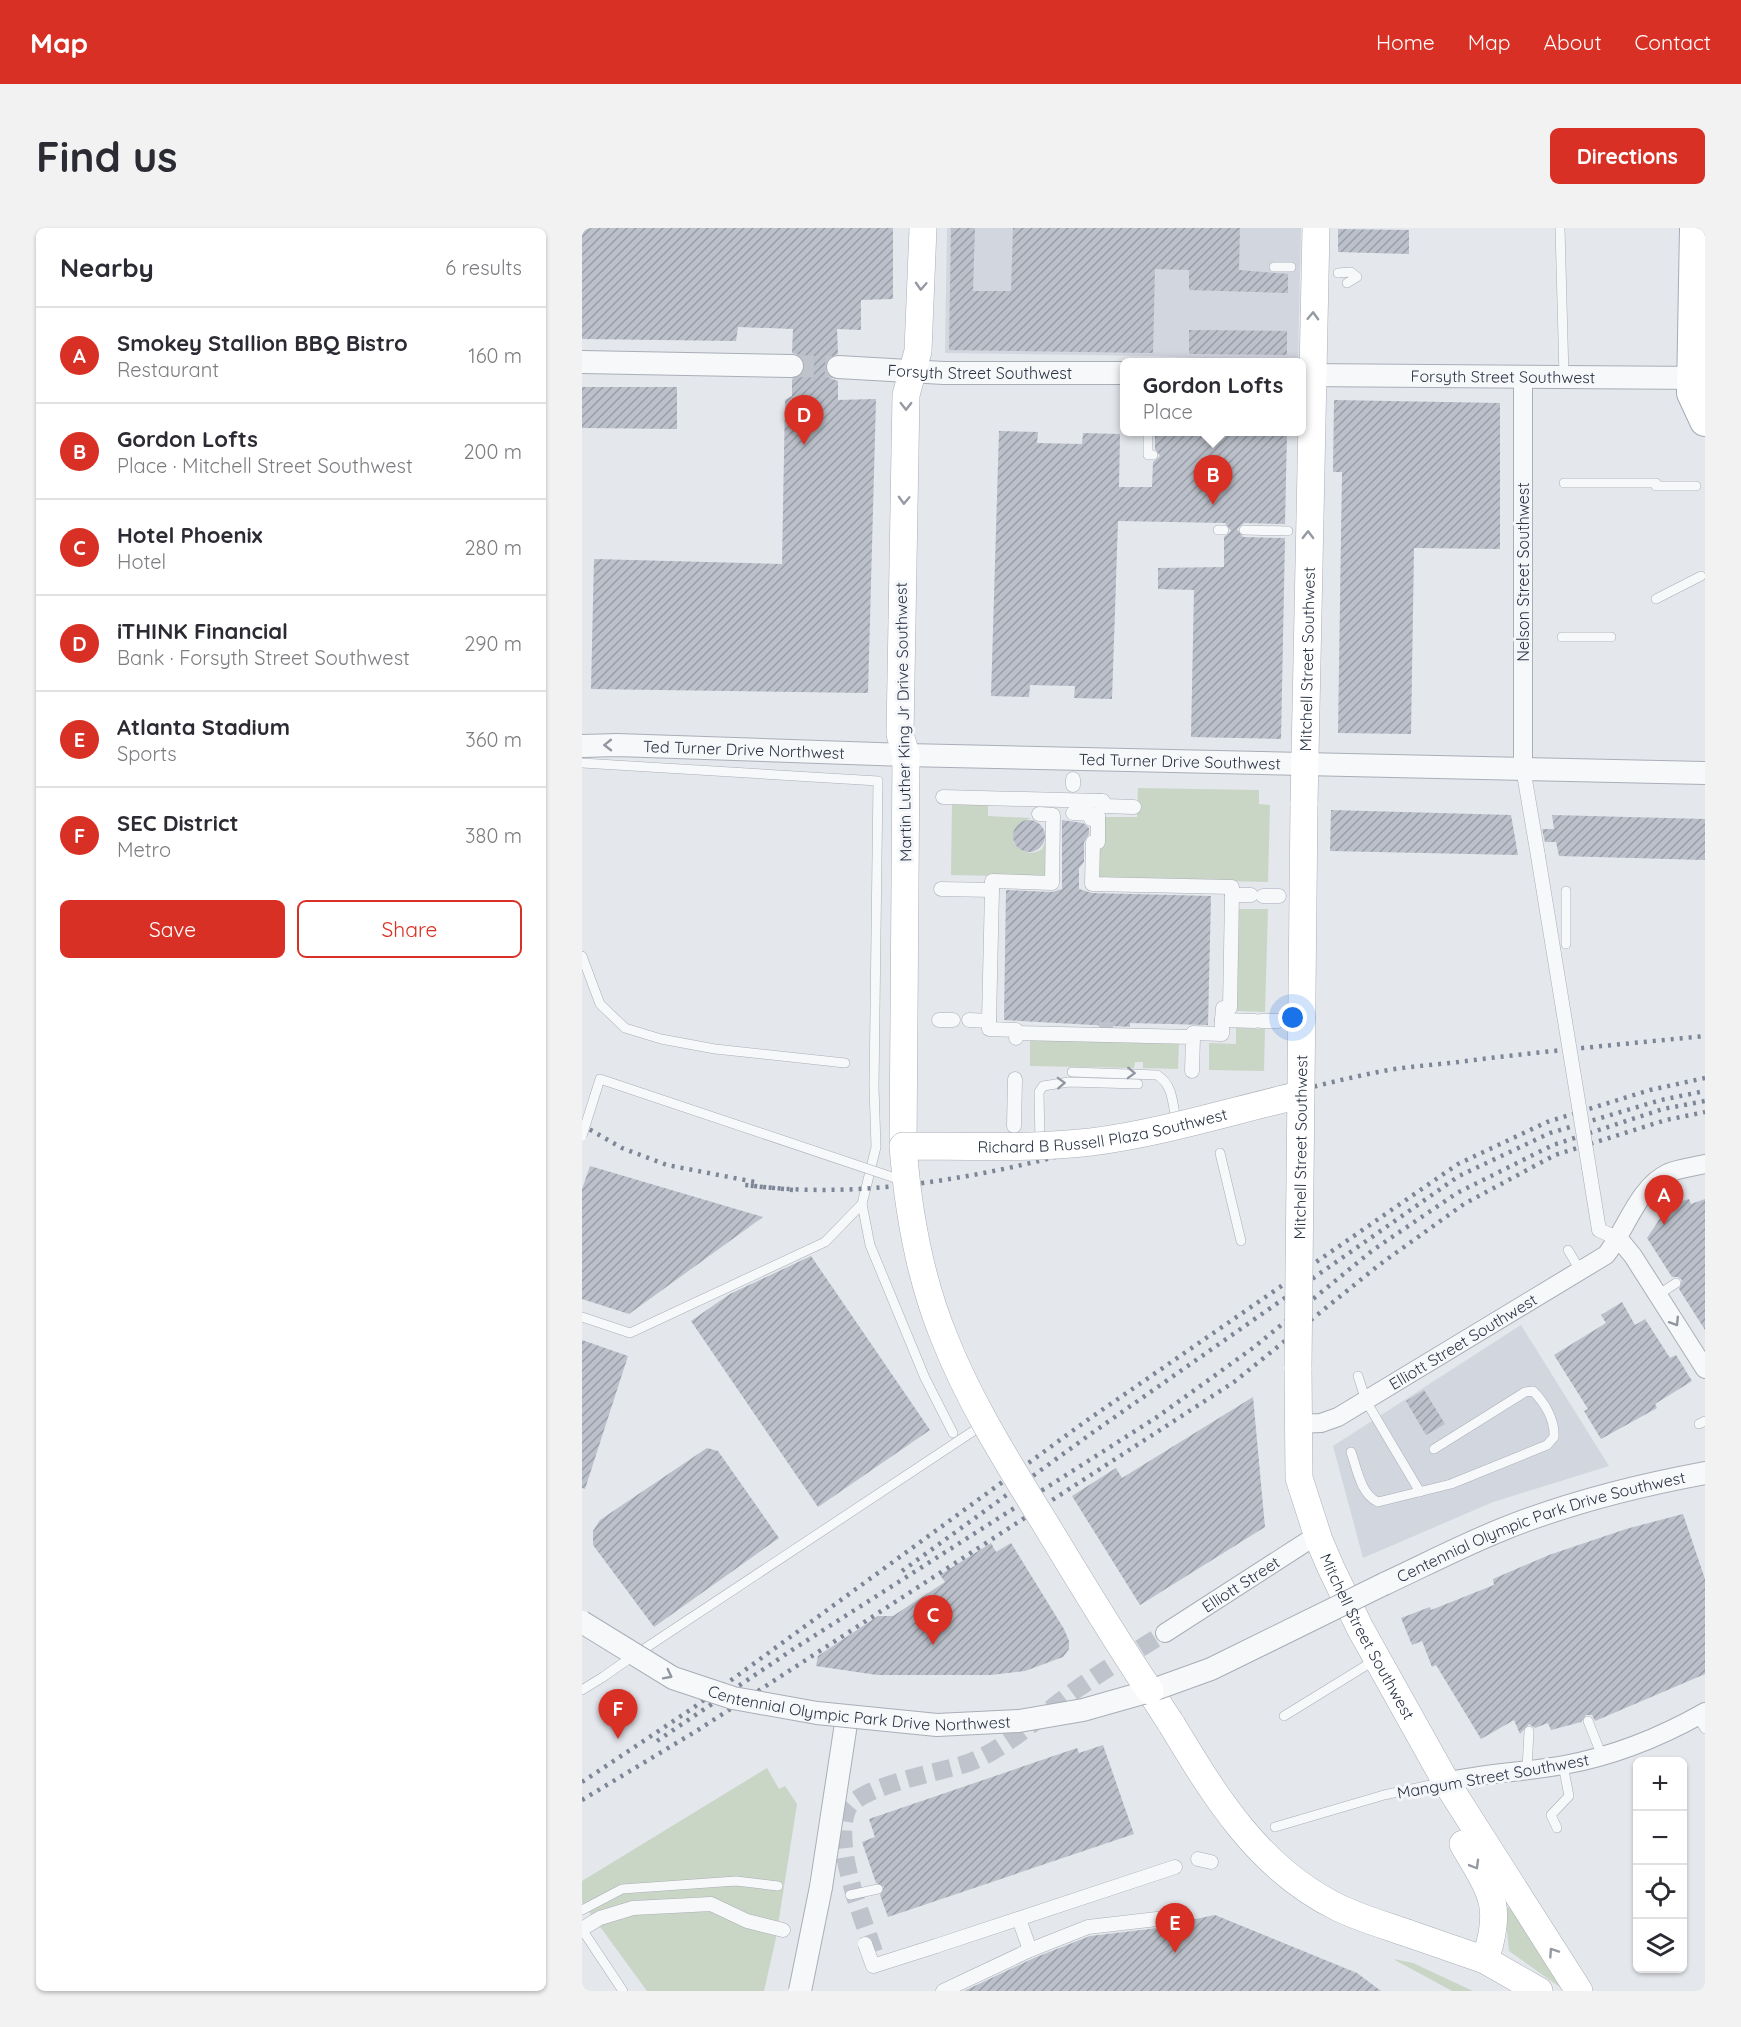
<!DOCTYPE html>
<html lang="en">
<head>
<meta charset="utf-8">
<style>
  body { margin:0; font-family:Quicksand,sans-serif; background:#f2f2f3; color:#2b2b33 }
  .controls { position:absolute; right:18px; bottom:18px; display:grid; overflow:hidden; border-radius:9px; box-shadow:0 2px 4px #0004 }
  .controls button { width:54px; height:54px; display:grid; place-items:center; padding:0; border:0; border-bottom:2px solid #e1e1e2; background:#fff; color:#2b2b33; font:30px sans-serif }
  .you { position:absolute; left:711px; top:790px; width:21px; height:21px; margin:-15px; border:4px solid #fff; border-radius:50%; background:#1a73e8; box-shadow:0 0 0 9px #1a73e833 }
  .badge { display:grid; place-items:center; width:39px; height:39px; border-radius:50%; background:#d93025; color:#fff; font-size:20px; font-weight:700 }
  .pin { position:absolute; translate:-50% -50px; filter:drop-shadow(0 2px 3px #0008) }
  .pin::after { content:''; position:absolute; top:32px; width:21px; height:18px; background:inherit; clip-path:polygon(0 0,100% 0,50% 100%) }
  .popup { position:absolute; left:538px; top:130px; width:186px; height:78px; box-sizing:border-box; display:grid; place-content:center; border-radius:9px; background:#fff; filter:drop-shadow(0 2px 4px #0005); font-size:20px; white-space:nowrap; color:#7c7c81 }
  .popup b { font-size:22px; color:#2b2b33 }
  .popup::after { content:''; position:absolute; left:50%; top:100%; margin-left:-12px; border:12px solid transparent; border-top-color:#fff }
  .list { margin:0; padding:0; list-style:none }
  h2 { display:flex; justify-content:space-between; align-items:center; height:78px; margin:0; padding:0 24px; font-size:26px }
  h2 small { font-size:20px; font-weight:400; color:#7c7c81 }
  .list li { display:grid; grid-template-columns:39px 1fr auto; gap:18px; align-items:center; box-sizing:border-box; height:96px; padding:0 24px; border-top:2px solid #e1e1e2 }
  .list b { display:block; font-size:22px; white-space:nowrap }
  .list p { margin:0; font-size:20px; white-space:nowrap; color:#7c7c81 }
  .list em { font-size:20px; font-style:normal; color:#7c7c81 }
  .actions { display:flex; gap:12px; padding:18px 24px }
  .actions a { flex:1; padding:14px 0; border:2px solid #d93025; border-radius:9px; text-align:center; font-size:21px; color:#d93025 }
  .actions .main { background:#d93025; color:#fff }
  .icon { flex:none; width:33px; height:33px; fill:none; stroke:currentColor; stroke-width:2; stroke-linecap:round; stroke-linejoin:round }
  .map { position:relative; flex:none; width:1123px; height:1763px; overflow:hidden; border-radius:9px }
  header { display:flex; align-items:center; gap:36px; box-sizing:border-box; height:84px; padding:0 30px; background:#d93025; color:#fff }
  header strong { font-size:28px }
  nav { display:flex; gap:33px; margin-inline-start:auto; font-size:21px }
  .intro { display:flex; align-items:center; justify-content:space-between; box-sizing:border-box; height:144px; padding:0 36px }
  h1 { margin:0; font-size:42px }
  .button { padding:15px 27px; border-radius:9px; background:#d93025; color:#fff; font-size:21px; font-weight:700 }
  main { display:flex; gap:36px; padding:0 36px }
  aside { flex:1; background:#fff; border-radius:9px; box-shadow:0 2px 4px #0004 }
  .map>svg:first-child { display:block }
  .built { fill:#d2d6de }
  .grass { fill:#c9d6c5 }
  .building { fill:url(#building-hatch) }
  .lines { fill:none; stroke-linecap:round; stroke-linejoin:round }
  .pedestrian-tunnel { stroke:#bfc3cb; stroke-width:14; stroke-dasharray:14 7; stroke-linecap:butt }
  .minor-tunnel { stroke:#bfc3cb; stroke-width:18; stroke-dasharray:18 9; stroke-linecap:butt }
  .tertiary-tunnel { stroke:#bfc3cb; stroke-width:22; stroke-dasharray:22 11; stroke-linecap:butt }
  .service-casing { stroke:#a9aeb7; stroke-width:10 }
  .pedestrian-casing { stroke:#a9aeb7; stroke-width:15 }
  .minor-casing { stroke:#a9aeb7; stroke-width:20 }
  .tertiary-casing { stroke:#a9aeb7; stroke-width:24 }
  .secondary-casing { stroke:#a9aeb7; stroke-width:28 }
  .primary-casing { stroke:#a3abb8; stroke-width:32 }
  .service { stroke:#f7f8fa; stroke-width:9 }
  .pedestrian { stroke:#f7f8fa; stroke-width:14 }
  .minor { stroke:#f7f8fa; stroke-width:18 }
  .tertiary { stroke:#f7f8fa; stroke-width:22 }
  .secondary { stroke:#fff; stroke-width:27 }
  .primary { stroke:#fff; stroke-width:30 }
  .rail { stroke:#7d8696; stroke-width:4.5; stroke-dasharray:3 6; stroke-linecap:butt }
  .service-bridge-casing { stroke:#a9aeb7; stroke-width:10; stroke-linecap:butt }
  .pedestrian-bridge-casing { stroke:#a9aeb7; stroke-width:15; stroke-linecap:butt }
  .tertiary-bridge-casing { stroke:#a9aeb7; stroke-width:24; stroke-linecap:butt }
  .secondary-bridge-casing { stroke:#a9aeb7; stroke-width:28; stroke-linecap:butt }
  .service-bridge { stroke:#f7f8fa; stroke-width:9 }
  .pedestrian-bridge { stroke:#f7f8fa; stroke-width:14 }
  .tertiary-bridge { stroke:#f7f8fa; stroke-width:22 }
  .secondary-bridge { stroke:#fff; stroke-width:27 }
  .oneway { stroke:#959aa2 }
  .oneway2 { stroke:#9196a0 }
  .labels { text-anchor:middle; dominant-baseline:central; stroke-width:6; stroke-linejoin:round; paint-order:stroke }
  .street-label { font-size:16px; fill:#2b3445; stroke:#f4f6f9 }
</style>
</head>
<body>
<header>
<strong>Map</strong>
<nav><a>Home</a><a>Map</a><a>About</a><a>Contact</a></nav>
</header>
<div class="intro"><h1>Find us</h1><a class="button">Directions</a></div>
<main>
<aside>
<h2>Nearby<small>6 results</small></h2>
<ul class="list">
<li><span class="badge">A</span><div><b>Smokey Stallion BBQ Bistro</b><p>Restaurant</p></div><em>160 m</em></li>
<li><span class="badge">B</span><div><b>Gordon Lofts</b><p>Place · Mitchell Street Southwest</p></div><em>200 m</em></li>
<li><span class="badge">C</span><div><b>Hotel Phoenix</b><p>Hotel</p></div><em>280 m</em></li>
<li><span class="badge">D</span><div><b>iTHINK Financial</b><p>Bank · Forsyth Street Southwest</p></div><em>290 m</em></li>
<li><span class="badge">E</span><div><b>Atlanta Stadium</b><p>Sports</p></div><em>360 m</em></li>
<li><span class="badge">F</span><div><b>SEC District</b><p>Metro</p></div><em>380 m</em></li>
</ul>
<div class="actions"><a class="main">Save</a><a>Share</a></div>
</aside>
<div class="map">
<svg width="1123" height="1763" viewBox="0 0 1123 1763">
  <defs>
    <pattern id="building-hatch" width="6" height="6" patternUnits="userSpaceOnUse" patternTransform="scale(1.5)"><rect width="6" height="6" fill="#bbc0ca"/><path d="M-1 1l2-2M0 6l6-6M5 7l2-2" fill="none" stroke="#989da6"/></pattern>
  </defs>
  <rect width="100%" height="100%" fill="#e4e7ec"/>
  <!-- built -->
  <g class="built">
    <polygon points="365,0 719,0 716,134 569,128 363,125"/>
    <polygon points="939,1097 1027,1238 911,1274 781,1330 751,1218"/>
  </g>
  <!-- grass -->
  <g class="grass">
    <polygon points="556,560 677,562 677,576 688,577 686,654 514,650 519,589 555,589"/>
    <path d="M370 573 406 574V588L449 590C439 595 429 598 432 615 440 625 449 628 460 621L465 610V649L369 647Z"/>
    <polygon points="657,681 686,681 683,784 655,783"/>
    <polygon points="654,800 683,801 682,843 627,842 627,815 654,816"/>
    <polygon points="448,811 597,815 596,841 561,840 561,834 553,834 552,840 448,838"/>
    <polygon points="185,1540 197,1561 203,1558 215,1576 194,1710 182,1763 65,1763 0,1674 0,1653"/>
    <polygon points="927,1679 984,1758 982,1762 927,1723 923,1681"/>
    <polygon points="811,1731 831,1735 891,1763 870,1763"/>
  </g>
  <!-- building -->
  <g class="building">
    <polygon points="0,0 311,0 311,71 279,72 279,102 255,101 256,126 245,131 243,138 248,150 256,153 256,172 294,171 286,465 9,461 12,331 200,336 203,172 210,168 210,151 221,145 223,138 217,127 210,125 211,101 156,99 154,113 0,111"/>
    <polygon points="369,0 393,0 391,63 429,63 431,0 658,0 657,42 706,46 706,65 607,62 607,42 573,41 571,125 367,122"/>
    <polygon points="756,1 827,2 827,26 756,24"/>
    <polygon points="607,102 705,103 705,127 607,126"/>
    <polygon points="0,159 95,159 95,201 0,200"/>
    <polygon points="752,172 918,175 918,321 832,320 829,506 756,505 760,244 751,244"/>
    <polygon points="417,203 456,204 455,215 500,216 501,205 538,206 537,259 570,259 571,234 578,228 573,221 573,204 705,204 703,296 662,295 655,301 661,309 703,310 699,511 609,509 612,362 576,361 576,340 642,339 642,309 649,303 643,295 536,293 530,471 492,470 493,458 448,457 447,469 409,468"/>
    <polygon points="749,582 929,587 936,627 748,623"/>
    <polygon points="970,587 1123,591 1123,632 977,628 974,614 963,614 960,601 972,601"/>
    <circle cx="447" cy="608" r="16"/>
    <polygon points="480,592 501,595 507,600 507,606 502,614 502,634 497,640 497,661 510,665 629,668 626,797 548,795 548,799 422,792 424,662 470,664 480,661"/>
    <polygon points="8,938 181,989 47,1086 0,1071 0,961"/>
    <polygon points="1107,971 1109,976 1123,971 1123,1102 1097,1061 1100,1052 1096,1049 1090,1049 1065,1010 1087,977"/>
    <polygon points="229,1028 348,1202 236,1279 109,1093 148,1066"/>
    <polygon points="1040,1074 1053,1097 1063,1091 1088,1130 1094,1127 1110,1153 1073,1176 1075,1180 1019,1211 1002,1183 1006,1181 972,1127 1024,1095 1019,1087"/>
    <polygon points="0,1112 46,1128 3,1261 0,1260"/>
    <polygon points="842,1162 863,1196 844,1207 824,1173"/>
    <polygon points="671,1169 683,1299 558,1377 490,1268 534,1240 540,1250"/>
    <polygon points="125,1220 136,1223 197,1310 72,1399 11,1317 11,1303 18,1292"/>
    <polygon points="1101,1286 1123,1351 1123,1446 1013,1493 1010,1487 1004,1487 999,1494 969,1502 966,1495 953,1500 947,1496 938,1506 932,1492 899,1511 854,1437 850,1439 840,1413 830,1417 819,1390 848,1379 849,1382 912,1357 911,1351 967,1327 1044,1301"/>
    <polygon points="409,1315 414,1324 429,1315 482,1401 487,1413 487,1421 481,1429 443,1443 409,1447 295,1447 234,1438 236,1428 296,1388 311,1388 363,1354 358,1347"/>
    <polygon points="521,1517 552,1606 306,1689 298,1667 302,1659 294,1655 280,1614 293,1609 287,1591 495,1520 497,1525"/>
    <polygon points="633,1687 775,1745 799,1763 382,1763 452,1730 508,1708 602,1697 609,1692"/>
  </g>
  <g class="lines">
    <!-- pedestrian-tunnel -->
    <polyline class="pedestrian-tunnel" points="524,802 524,794"/>
    <!-- minor-tunnel -->
    <path class="minor-tunnel" d="M292 1724C280 1688 251 1619 265 1582 275 1558 360 1544 386 1535 428 1519 458 1487 495 1461 523 1441 554 1423 583 1405"/>
    <!-- tertiary-tunnel -->
    <polyline class="tertiary-tunnel" points="210,138 256,139"/>
    <!-- service casing -->
    <g class="service-casing">
      <g id="service">
        <polyline points="978,0 982,148"/>
        <polyline points="692,39 709,39"/>
        <polyline points="756,45 769,44 775,49 765,55"/>
        <polyline points="566,204 566,227 571,227"/>
        <polyline points="982,255 1074,255"/>
        <polyline points="1074,258 1114,258"/>
        <polyline points="636,302 642,302"/>
        <polyline points="662,302 706,303"/>
        <polyline points="1074,371 1119,348"/>
        <polyline points="980,409 1029,409"/>
        <polyline points="0,535 296,553 292,859 294,919 280,976 288,1017 343,1150 371,1205"/>
        <polyline points="984,716 984,663"/>
        <polyline points="0,728 18,776 43,800 79,811 133,821 263,835"/>
        <path d="M490 844 575 847C591 856 591 877 594 894"/>
        <polyline points="458,915 457,864 461,858 487,854 556,856"/>
        <polyline points="638,925 659,1013"/>
        <polyline points="986,1022 998,1042"/>
        <polyline points="1076,1067 1094,1055"/>
        <polyline points="0,1089 48,1105 243,1014 280,976"/>
        <polyline points="776,1148 784,1173 838,1264"/>
        <polyline points="1117,1196 1123,1193"/>
        <path d="M769 1224C775 1241 779 1267 796 1274L869 1256 965 1217 972 1209C973 1192 963 1175 951 1163L943 1164 852 1221"/>
        <polyline points="56,1425 402,1196"/>
        <polyline points="0,1462 21,1449"/>
        <polyline points="702,1488 793,1432"/>
        <polyline points="1115,1488 1123,1501"/>
        <polyline points="1006,1493 1020,1528"/>
        <polyline points="945,1541 947,1503"/>
        <polyline points="693,1599 802,1567 862,1554"/>
        <polyline points="975,1600 969,1587 987,1568 981,1537"/>
        <polyline points="268,1667 296,1661"/>
        <polyline points="0,1682 40,1661 154,1653 196,1658"/>
        <polyline points="3,1706 41,1763"/>
      </g>
    </g>
    <!-- pedestrian casing -->
    <g class="pedestrian-casing">
      <g id="pedestrian">
        <polyline points="941,540 956,628"/>
        <polyline points="491,557 491,551"/>
        <polyline points="361,569 517,573 517,575"/>
        <polyline points="517,573 521,573 524,578 552,579"/>
        <polyline points="491,585 509,586 509,591 516,591"/>
        <polyline points="516,587 516,614 511,614 510,656 650,659 650,667"/>
        <polyline points="359,661 410,662 410,653 470,655 471,587 457,586"/>
        <polyline points="681,668 697,668"/>
        <polyline points="357,792 371,792"/>
        <polyline points="387,792 407,793 410,662"/>
        <polyline points="640,792 641,780 648,780 650,667 669,667"/>
        <polyline points="407,793 407,801 434,802 434,810"/>
        <polyline points="679,793 696,793"/>
        <polyline points="434,805 611,809 610,843"/>
        <polyline points="611,809 611,805 640,806 640,792 673,793"/>
        <polyline points="432,898 433,851"/>
        <polyline points="1007,940 1017,1002 1037,1011"/>
        <polyline points="616,1631 629,1634"/>
        <polyline points="0,1701 18,1690 51,1680 129,1676 165,1693 201,1702"/>
        <polyline points="354,1718 593,1639"/>
        <polyline points="448,1722 506,1699 601,1688"/>
        <polyline points="361,1763 448,1722 437,1691"/>
      </g>
    </g>
    <!-- minor casing -->
    <g class="minor-casing">
      <g id="minor">
        <polyline points="941,540 941,148"/>
        <polyline points="1037,1011 1051,1028 1123,1141"/>
        <path id="s1" d="M715 1196 739 1195 756 1189 1024 1027C1044 1002 1056 959 1086 945 1098 940 1111 939 1123 936"/>
        <path id="s2" d="M583 1405 735 1307"/>
        <path d="M864 1554C903 1545 943 1544 982 1537 1032 1528 1079 1509 1123 1484"/>
      </g>
    </g>
    <!-- tertiary casing -->
    <g class="tertiary-casing">
      <g id="tertiary">
        <polyline points="0,134 210,138"/>
        <path id="s3" d="M256 139 362 145H542"/>
        <path id="s4" d="M720 147 1123 150"/>
        <path id="s5" d="M0 518 35 517 324 527 1123 545"/>
        <path id="s6" d="M802 1356C841 1338 879 1318 919 1302 985 1275 1053 1258 1123 1245"/>
        <polyline points="239,1659 265,1489"/>
      </g>
    </g>
    <!-- secondary casing -->
    <g class="secondary-casing">
      <g id="secondary">
        <path id="s7" d="M722 577 734 0"/>
        <polyline points="321,918 324,527 318,506 324,167 336,123 341,0"/>
        <path id="s8" d="M716 1139 717 1250 737 1312 749 1340 778 1400 864 1554 997 1763"/>
        <polyline points="568,1463 590,1497"/>
        <path d="M881 1616C908 1663 922 1676 903 1732"/>
        <polyline points="825,1705 903,1732 957,1763"/>
      </g>
    </g>
    <!-- primary casing -->
    <g class="primary-casing">
      <polyline id="primary" points="1113,0 1110,165 1123,193"/>
    </g>
    <!-- service -->
    <use href="#service" class="service"/>
    <!-- pedestrian -->
    <use href="#pedestrian" class="pedestrian"/>
    <!-- minor -->
    <use href="#minor" class="minor"/>
    <!-- tertiary -->
    <use href="#tertiary" class="tertiary"/>
    <!-- secondary -->
    <use href="#secondary" class="secondary"/>
    <!-- primary -->
    <use href="#primary" class="primary"/>
    <!-- rail -->
    <g class="rail">
      <polyline points="0,897 40,920 85,937 173,954"/>
      <path d="M211 962 163 957C379 985 588 886 796 844 825 838 855 837 884 833 963 823 1043 816 1123 808"/>
      <polyline points="320,1343 510,1205 877,948 968,905 1079,872 1123,863"/>
      <polyline points="75,1513 210,1422 575,1189 671,1120 791,1022 875,965 971,917 1081,881 1123,873"/>
      <polyline points="0,1554 111,1480 504,1193 876,936 965,894 1068,862 1123,850"/>
      <polyline points="0,1572 116,1502 652,1154 797,1037 882,976 973,927 1084,892 1123,884"/>
    </g>
    <!-- service-bridge casing -->
    <g class="service-bridge-casing">
      <g id="service-bridge">
        <polyline points="0,908 18,851 322,953"/>
        <polyline points="21,1449 51,1428"/>
      </g>
    </g>
    <!-- pedestrian-bridge casing -->
    <g class="pedestrian-bridge-casing">
      <g id="pedestrian-bridge">
        <polyline points="956,628 1007,940"/>
        <polyline points="283,1716 291,1738 354,1718"/>
      </g>
    </g>
    <!-- tertiary-bridge casing -->
    <g class="tertiary-bridge-casing">
      <g id="tertiary-bridge">
        <path id="s9" d="M0 1394 91 1450 151 1470 235 1485 355 1497 437 1493 501 1482 568 1463 629 1441 802 1356"/>
        <polyline points="218,1763 239,1659"/>
      </g>
    </g>
    <!-- secondary-bridge casing -->
    <g class="secondary-bridge-casing">
      <g id="secondary-bridge">
        <path id="s10" d="M716 1139 722 577"/>
        <path id="s11" d="M568 1463C533 1411 501 1358 469 1305 430 1241 389 1178 362 1109 337 1048 326 983 321 918 383 918 446 921 509 914 580 905 649 883 718 867"/>
        <path d="M590 1497C634 1570 677 1641 757 1680 778 1690 802 1697 825 1705"/>
      </g>
    </g>
    <!-- service-bridge -->
    <use href="#service-bridge" class="service-bridge"/>
    <!-- pedestrian-bridge -->
    <use href="#pedestrian-bridge" class="pedestrian-bridge"/>
    <!-- tertiary-bridge -->
    <use href="#tertiary-bridge" class="tertiary-bridge"/>
    <!-- secondary-bridge -->
    <use href="#secondary-bridge" class="secondary-bridge"/>
  </g>
  <!-- one-way arrows -->
  <defs><path id="oneway-chevron" d="M-2-3.5L2.5 0L-2 3.5" fill="none" stroke-width="1.6" stroke-linecap="round" stroke-linejoin="round" transform="scale(1.5)"/></defs>
  <g class="oneway">
    <use href="#oneway-chevron" transform="translate(339 58) rotate(93)"/>
    <use href="#oneway-chevron" transform="translate(731 88) rotate(-88)"/>
    <use href="#oneway-chevron" transform="translate(324 178) rotate(90)"/>
    <use href="#oneway-chevron" transform="translate(322 272) rotate(92)"/>
    <use href="#oneway-chevron" transform="translate(726 307) rotate(-89)"/>
    <use href="#oneway-chevron" transform="translate(893 1637) rotate(60)"/>
    <use href="#oneway-chevron" transform="translate(971 1724) rotate(-124)"/>
  </g>
  <g class="oneway2">
    <use href="#oneway-chevron" transform="translate(26 517) rotate(179)"/>
    <use href="#oneway-chevron" transform="translate(549 845) rotate(2)"/>
    <use href="#oneway-chevron" transform="translate(479 855) rotate(-2)"/>
    <use href="#oneway-chevron" transform="translate(1093 1094) rotate(58)"/>
    <use href="#oneway-chevron" transform="translate(86 1447) rotate(27)"/>
  </g>
  <g class="labels">
    <!-- street labels -->
    <g class="street-label">
      <text stroke="none"><textPath href="#s3" startOffset="142">Forsyth Street Southwest</textPath></text>
      <text stroke="none"><textPath href="#s4" startOffset="201">Forsyth Street Southwest</textPath></text>
      <text transform="translate(941 344) rotate(-90)">Nelson Street Southwest</text>
      <text stroke="none"><textPath href="#s7" startOffset="146">Mitchell Street Southwest</textPath></text>
      <text transform="translate(321 494) rotate(-91)">Martin Luther King Jr Drive Southwest</text>
      <text stroke="none"><textPath href="#s5" startOffset="162">Ted Turner Drive Northwest</textPath></text>
      <text stroke="none"><textPath href="#s5" startOffset="598">Ted Turner Drive Southwest</textPath></text>
      <text stroke="none"><textPath href="#s11" startOffset="807">Richard B Russell Plaza Southwest</textPath></text>
      <text stroke="none"><textPath href="#s10" startOffset="220">Mitchell Street Southwest</textPath></text>
      <text stroke="none"><textPath href="#s1" startOffset="188">Elliott Street Southwest</textPath></text>
      <text stroke="none"><textPath href="#s6" startOffset="168">Centennial Olympic Park Drive Southwest</textPath></text>
      <text stroke="none"><textPath href="#s2" startOffset="90">Elliott Street</textPath></text>
      <text stroke="none"><textPath href="#s8" startOffset="284">Mitchell Street Southwest</textPath></text>
      <text stroke="none"><textPath href="#s9" startOffset="297">Centennial Olympic Park Drive Northwest</textPath></text>
      <text transform="translate(911 1548) rotate(-10)">Mangum Street Southwest</text>
    </g>
  </g>
</svg>
<div class="controls">
<button>+</button>
<button>−</button>
<button><svg class="icon" aria-label="locate" viewBox="0 0 24 24"><circle cx="12" cy="12" r="6"/><path d="M12 2v4M12 18v4M2 12h4M18 12h4"/></svg></button>
<button><svg class="icon" aria-label="layers" viewBox="0 0 24 24"><path d="M12 4l9 5-9 5-9-5zM3 14l9 5 9-5"/></svg></button>
</div>
<div class="you"></div>
<div class="pin badge" style="left:1082px;top:997px">A</div>
<div class="pin badge" style="left:631px;top:277px">B</div>
<div class="popup"><b>Gordon Lofts</b>Place</div>
<div class="pin badge" style="left:351px;top:1417px">C</div>
<div class="pin badge" style="left:222px;top:217px">D</div>
<div class="pin badge" style="left:593px;top:1725px">E</div>
<div class="pin badge" style="left:36px;top:1511px">F</div>
</div>
</main>
</body>
</html>
